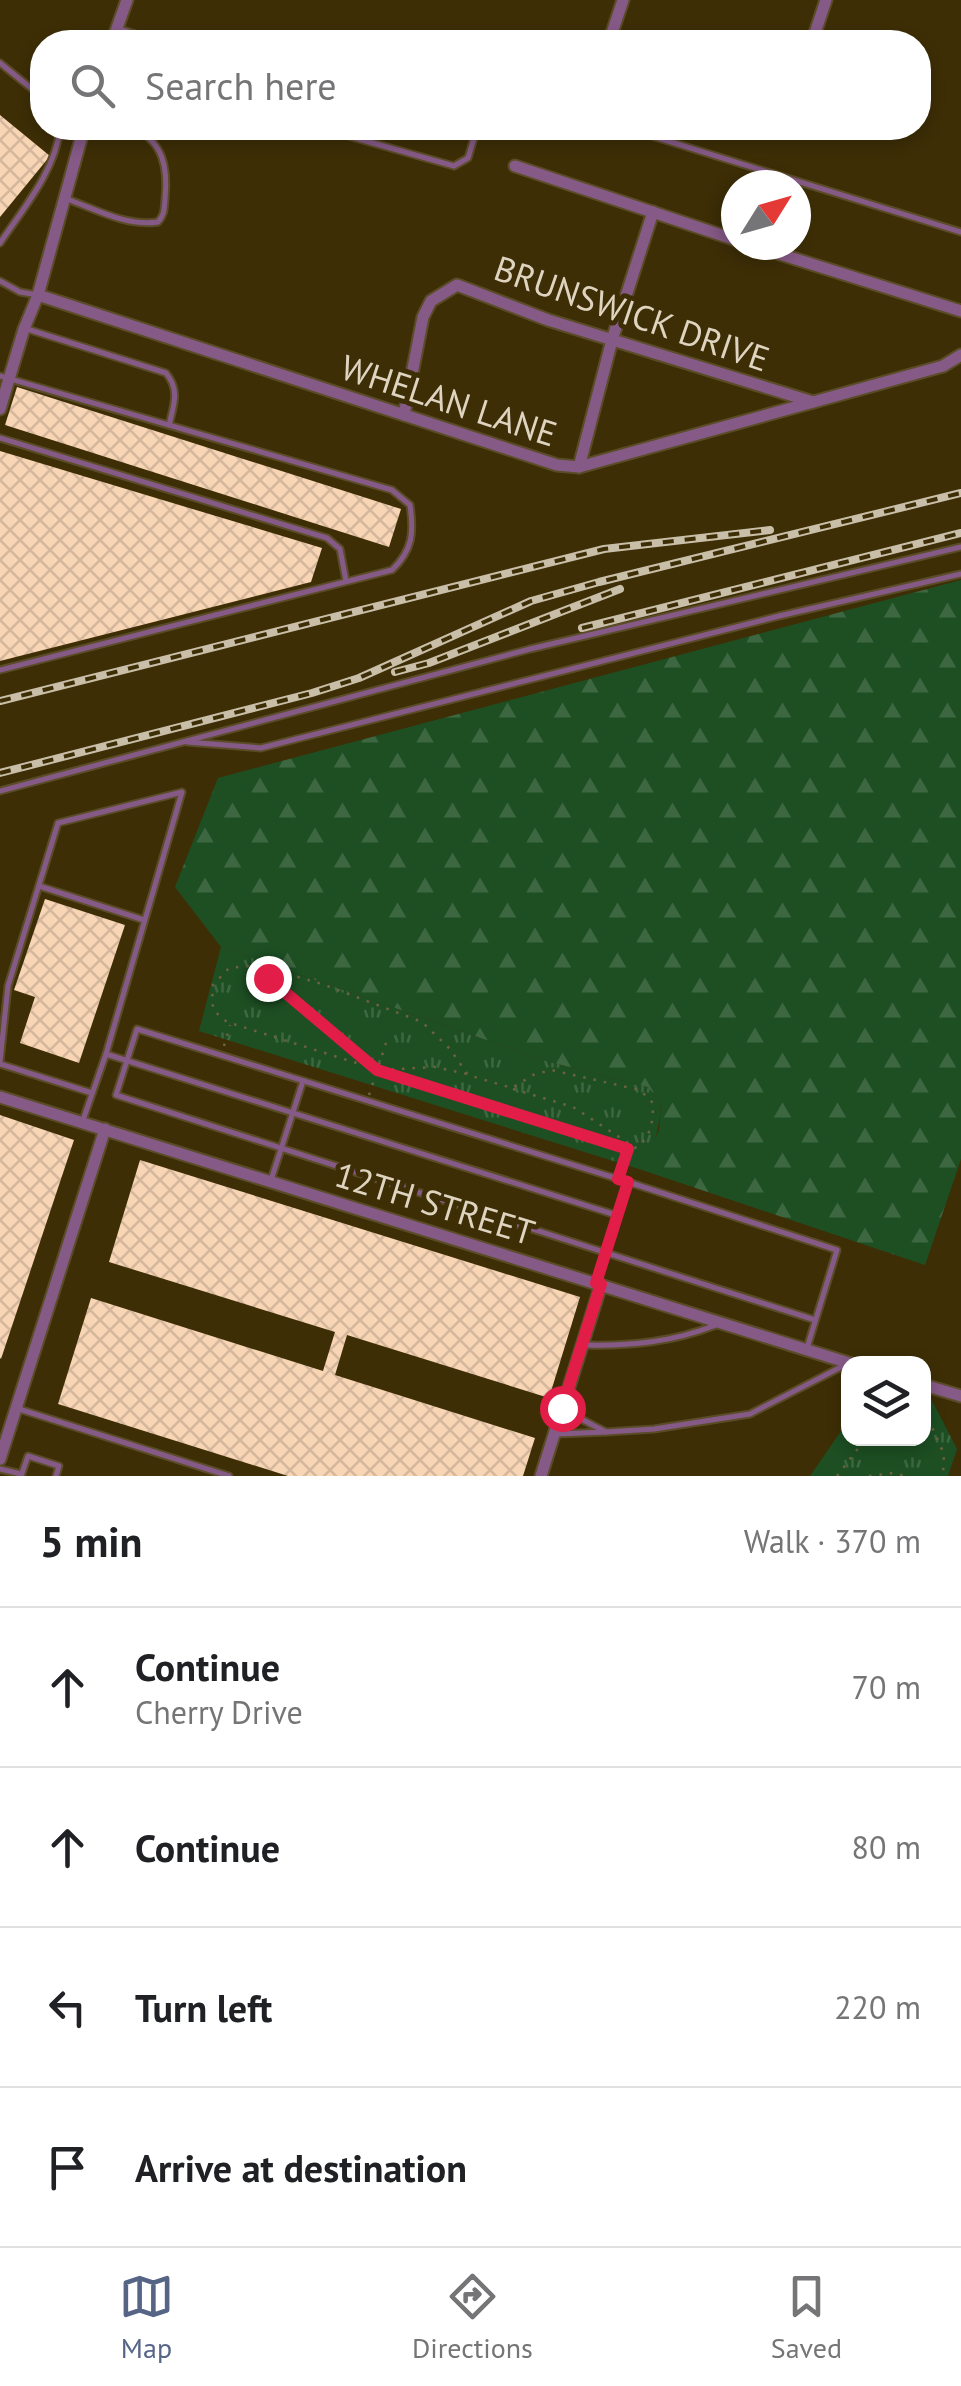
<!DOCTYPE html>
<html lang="en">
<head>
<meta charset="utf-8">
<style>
  body { margin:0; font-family:"PT Sans",sans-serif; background:#f2f2f2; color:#202124 }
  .controls { position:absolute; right:30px; bottom:30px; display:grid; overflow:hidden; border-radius:20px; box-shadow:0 5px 15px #0003 }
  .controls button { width:90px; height:90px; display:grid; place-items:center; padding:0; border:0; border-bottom:2px solid #e0e0e0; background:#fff; color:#202124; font:50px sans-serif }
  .compass { position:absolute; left:721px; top:170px; width:90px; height:90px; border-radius:50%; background:#fff; box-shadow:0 5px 15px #0003; rotate:53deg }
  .stop { position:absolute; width:30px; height:30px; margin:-22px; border:8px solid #e11d48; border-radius:50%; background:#fff }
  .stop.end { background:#e11d48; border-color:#fff; box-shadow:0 2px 10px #0008 }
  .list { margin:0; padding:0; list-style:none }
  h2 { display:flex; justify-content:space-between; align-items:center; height:130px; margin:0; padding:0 40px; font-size:42px }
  h2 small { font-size:32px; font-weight:400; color:#757577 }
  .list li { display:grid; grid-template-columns:65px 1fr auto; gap:30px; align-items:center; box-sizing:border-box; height:160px; padding:0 40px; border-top:2px solid #e0e0e0 }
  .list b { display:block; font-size:38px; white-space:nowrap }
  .list p { margin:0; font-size:32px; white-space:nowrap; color:#757577 }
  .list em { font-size:32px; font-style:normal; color:#757577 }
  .icon { flex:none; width:55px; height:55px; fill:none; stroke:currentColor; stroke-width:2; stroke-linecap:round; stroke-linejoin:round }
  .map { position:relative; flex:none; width:961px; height:1476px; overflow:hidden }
  .search { position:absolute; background:#fff; box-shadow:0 5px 15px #0003; left:30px; right:30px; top:30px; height:110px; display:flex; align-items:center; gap:25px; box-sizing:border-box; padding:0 35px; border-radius:40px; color:#757577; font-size:38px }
  .sheet { height:770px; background:#fff }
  nav { display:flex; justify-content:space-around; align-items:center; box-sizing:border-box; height:140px; border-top:2px solid #e0e0e0; background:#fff; font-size:28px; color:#757577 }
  nav a { display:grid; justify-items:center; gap:5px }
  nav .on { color:#566486 }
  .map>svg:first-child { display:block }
  .grass { fill:url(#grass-tufts) }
  .forest { fill:url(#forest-firs) }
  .building { fill:url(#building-cross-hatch) }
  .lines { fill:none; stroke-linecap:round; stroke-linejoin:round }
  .service-casing { stroke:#5a4c27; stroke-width:9 }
  .minor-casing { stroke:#5a4c27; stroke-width:15 }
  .path { stroke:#6e613f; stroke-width:2.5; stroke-dasharray:2.5 8; stroke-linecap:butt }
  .service { stroke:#865a87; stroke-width:5 }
  .minor { stroke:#865a87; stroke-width:11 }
  .rail-casing { stroke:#c9bfa8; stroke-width:8 }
  .rail { stroke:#3d2e06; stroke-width:4; stroke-dasharray:11; stroke-linecap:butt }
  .route { stroke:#e11d48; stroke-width:12 }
  .labels { text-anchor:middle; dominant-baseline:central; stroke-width:10; stroke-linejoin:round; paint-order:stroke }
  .street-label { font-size:35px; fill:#ded4c0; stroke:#3d2e06 }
</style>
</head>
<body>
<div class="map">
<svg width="961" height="1476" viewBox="0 0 961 1476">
  <defs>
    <pattern id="grass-tufts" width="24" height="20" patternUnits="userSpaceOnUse" patternTransform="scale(2.5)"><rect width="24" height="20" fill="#1d4f23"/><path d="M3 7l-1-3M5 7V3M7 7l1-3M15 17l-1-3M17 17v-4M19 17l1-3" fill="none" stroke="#3d6741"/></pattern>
    <pattern id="forest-firs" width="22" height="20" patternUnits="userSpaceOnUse" patternTransform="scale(2.5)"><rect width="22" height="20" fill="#1d4f23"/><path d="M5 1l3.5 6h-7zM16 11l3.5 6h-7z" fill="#3d6741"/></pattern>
    <pattern id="building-cross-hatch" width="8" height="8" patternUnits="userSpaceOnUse" patternTransform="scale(2.5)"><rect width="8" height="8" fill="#f8d5b4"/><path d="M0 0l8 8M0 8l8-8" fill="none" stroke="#d4b79c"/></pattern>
  </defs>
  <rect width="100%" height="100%" fill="#3d2e06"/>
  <!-- grass -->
  <g class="grass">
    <path d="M221 947 546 1061 648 1087 661 1103C659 1128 655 1148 642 1170L199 1031Z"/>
    <polygon points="924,1393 929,1395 957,1449 948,1476 810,1476 848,1421 848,1438 924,1438"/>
  </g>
  <!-- forest -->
  <polygon class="forest" points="961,580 961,1159 925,1265 642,1170 659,1130 661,1103 648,1087 546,1061 221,947 175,887 218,778"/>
  <!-- building -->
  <g class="building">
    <polygon points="0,115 50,156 0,217"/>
    <polygon points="17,387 401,509 389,547 5,425"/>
    <polygon points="0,451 322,548 311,582 0,661"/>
    <polygon points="45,899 125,925 79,1063 20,1043 35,997 14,990"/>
    <polygon points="0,1115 74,1140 1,1359 0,1358"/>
    <polygon points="140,1160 580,1297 549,1398 347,1335 335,1375 535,1438 523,1476 288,1476 58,1404 91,1298 323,1371 335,1332 109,1262"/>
  </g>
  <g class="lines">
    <!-- service casing -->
    <g class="service-casing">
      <g id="service">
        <polyline points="120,29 159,42"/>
        <polyline points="0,63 42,97"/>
        <polyline points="320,128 454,166 468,158 477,128"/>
        <polyline points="626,128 961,232"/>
        <path d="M67 199C95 209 127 227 158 222 165 214 164 209 165 199 168 168 164 142 133 128"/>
        <path d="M0 243C23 209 56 170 60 128"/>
        <polyline points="0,281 20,292 38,295"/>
        <path d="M27 329 166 373C180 390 174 404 169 425"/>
        <path d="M0 376 392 490 410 505C414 532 413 550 392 570L0 670"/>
        <polyline points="0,438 327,538 340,549 346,581"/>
        <polyline points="187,742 261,748 779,616 961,574"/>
        <polyline points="0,791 530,649 961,547"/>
        <polyline points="39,886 144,920"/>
        <polyline points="0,1061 8,986 58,823 182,792 106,1054"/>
        <polyline points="0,1064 92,1093"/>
        <polyline points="83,1120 106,1054 616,1215"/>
        <polyline points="271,1180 303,1081"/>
        <polyline points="628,1182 837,1250 807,1348"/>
        <polyline points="596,1283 628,1182 137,1029 116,1095 815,1320"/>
        <path d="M585 1345C631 1346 673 1342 716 1325"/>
        <polyline points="19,1409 229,1476"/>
        <polyline points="606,1432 654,1429 750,1414 845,1365"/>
        <polyline points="557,1434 606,1432 562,1409"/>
        <polyline points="0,1469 21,1474"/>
        <polyline points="21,1476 28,1456 59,1466 56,1476"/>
      </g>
    </g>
    <!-- minor casing -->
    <g class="minor-casing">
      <g id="minor">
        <polyline points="112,42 127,0"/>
        <polyline points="609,42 623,0"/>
        <polyline points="812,42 826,0"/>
        <polyline points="515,166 736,240"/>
        <polyline points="751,245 961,311"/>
        <polyline points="38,295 557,465 579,467 943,366 961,355"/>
        <polyline points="0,409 24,329 38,295 84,128"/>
        <polyline points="404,415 423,317 431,301 457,285 548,320 813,402"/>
        <polyline points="579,467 612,340 653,212"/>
        <polyline points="0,1097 852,1364"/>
        <polyline points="924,1385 961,1396"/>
        <polyline points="0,1459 105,1129"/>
        <polyline points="541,1476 601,1285"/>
      </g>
    </g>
    <!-- path -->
    <g class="path">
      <path d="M257 965 322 984 422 1022 450 1049 468 1075 512 1088 533 1075 551 1070 640 1090 653 1103C653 1123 651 1141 631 1150L227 1022 213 1010 212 986 229 968Z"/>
      <polyline points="254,966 374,1068"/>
      <polyline points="224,1046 230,1025"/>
      <polyline points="381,1070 435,1067 467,1074"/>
      <polyline points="513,1089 573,1107 636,1148"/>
      <polyline points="369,1095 386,1043"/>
      <polyline points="621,1172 627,1151"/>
      <polyline points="924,1409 944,1454 943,1476"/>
      <polyline points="837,1476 866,1438"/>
      <polyline points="869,1476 893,1473 905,1476"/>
    </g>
    <!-- service -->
    <use href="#service" class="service"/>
    <!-- minor -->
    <use href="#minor" class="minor"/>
    <!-- rail casing -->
    <g class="rail-casing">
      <g id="rail">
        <polyline points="582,628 961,533"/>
        <polyline points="395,672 429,663 620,589"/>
        <polyline points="0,701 604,549 770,530"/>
        <polyline points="0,773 312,693 359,678 531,601 599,582 961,493"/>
      </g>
    </g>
    <!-- rail -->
    <use href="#rail" class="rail"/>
  </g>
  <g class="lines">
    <!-- route -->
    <polyline class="route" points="268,978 377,1070 628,1149 618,1179 628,1182 596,1283 601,1284 562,1408"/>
  </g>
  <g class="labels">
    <!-- street labels -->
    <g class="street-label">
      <text transform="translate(632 313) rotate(19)">BRUNSWICK DRIVE</text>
      <text transform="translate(449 400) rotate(18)">WHELAN LANE</text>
      <text transform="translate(435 1203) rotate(17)">12TH STREET</text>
    </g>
  </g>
</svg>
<div class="controls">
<button><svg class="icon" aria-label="layers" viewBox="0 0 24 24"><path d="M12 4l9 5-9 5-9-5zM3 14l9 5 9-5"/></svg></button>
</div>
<svg class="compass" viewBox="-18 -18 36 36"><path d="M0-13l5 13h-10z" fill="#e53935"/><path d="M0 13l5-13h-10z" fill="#757577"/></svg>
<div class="stop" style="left:562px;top:1408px"></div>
<div class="stop end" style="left:268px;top:978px"></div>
<div class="search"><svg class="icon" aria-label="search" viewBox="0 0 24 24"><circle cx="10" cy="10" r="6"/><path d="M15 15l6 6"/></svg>Search here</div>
</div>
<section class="sheet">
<h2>5 min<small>Walk · 370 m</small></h2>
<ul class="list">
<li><svg class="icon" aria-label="ahead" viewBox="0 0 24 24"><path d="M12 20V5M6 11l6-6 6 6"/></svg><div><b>Continue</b><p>Cherry Drive</p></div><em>70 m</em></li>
<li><svg class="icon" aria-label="ahead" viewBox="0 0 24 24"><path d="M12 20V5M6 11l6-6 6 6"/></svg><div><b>Continue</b></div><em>80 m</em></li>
<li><svg class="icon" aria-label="left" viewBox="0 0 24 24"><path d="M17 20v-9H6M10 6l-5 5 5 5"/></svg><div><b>Turn left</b></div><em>220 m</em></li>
<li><svg class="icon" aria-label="arrive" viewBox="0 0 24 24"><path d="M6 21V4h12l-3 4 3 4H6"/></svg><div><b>Arrive at destination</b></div></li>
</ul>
</section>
<nav>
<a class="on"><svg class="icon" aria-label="map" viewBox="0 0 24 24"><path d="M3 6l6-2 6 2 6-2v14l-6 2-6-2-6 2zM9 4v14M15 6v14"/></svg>Map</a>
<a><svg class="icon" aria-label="directions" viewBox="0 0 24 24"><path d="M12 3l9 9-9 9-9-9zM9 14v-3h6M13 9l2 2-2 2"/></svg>Directions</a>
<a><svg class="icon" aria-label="saved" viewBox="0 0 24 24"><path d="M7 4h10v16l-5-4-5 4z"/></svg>Saved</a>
</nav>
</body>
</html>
